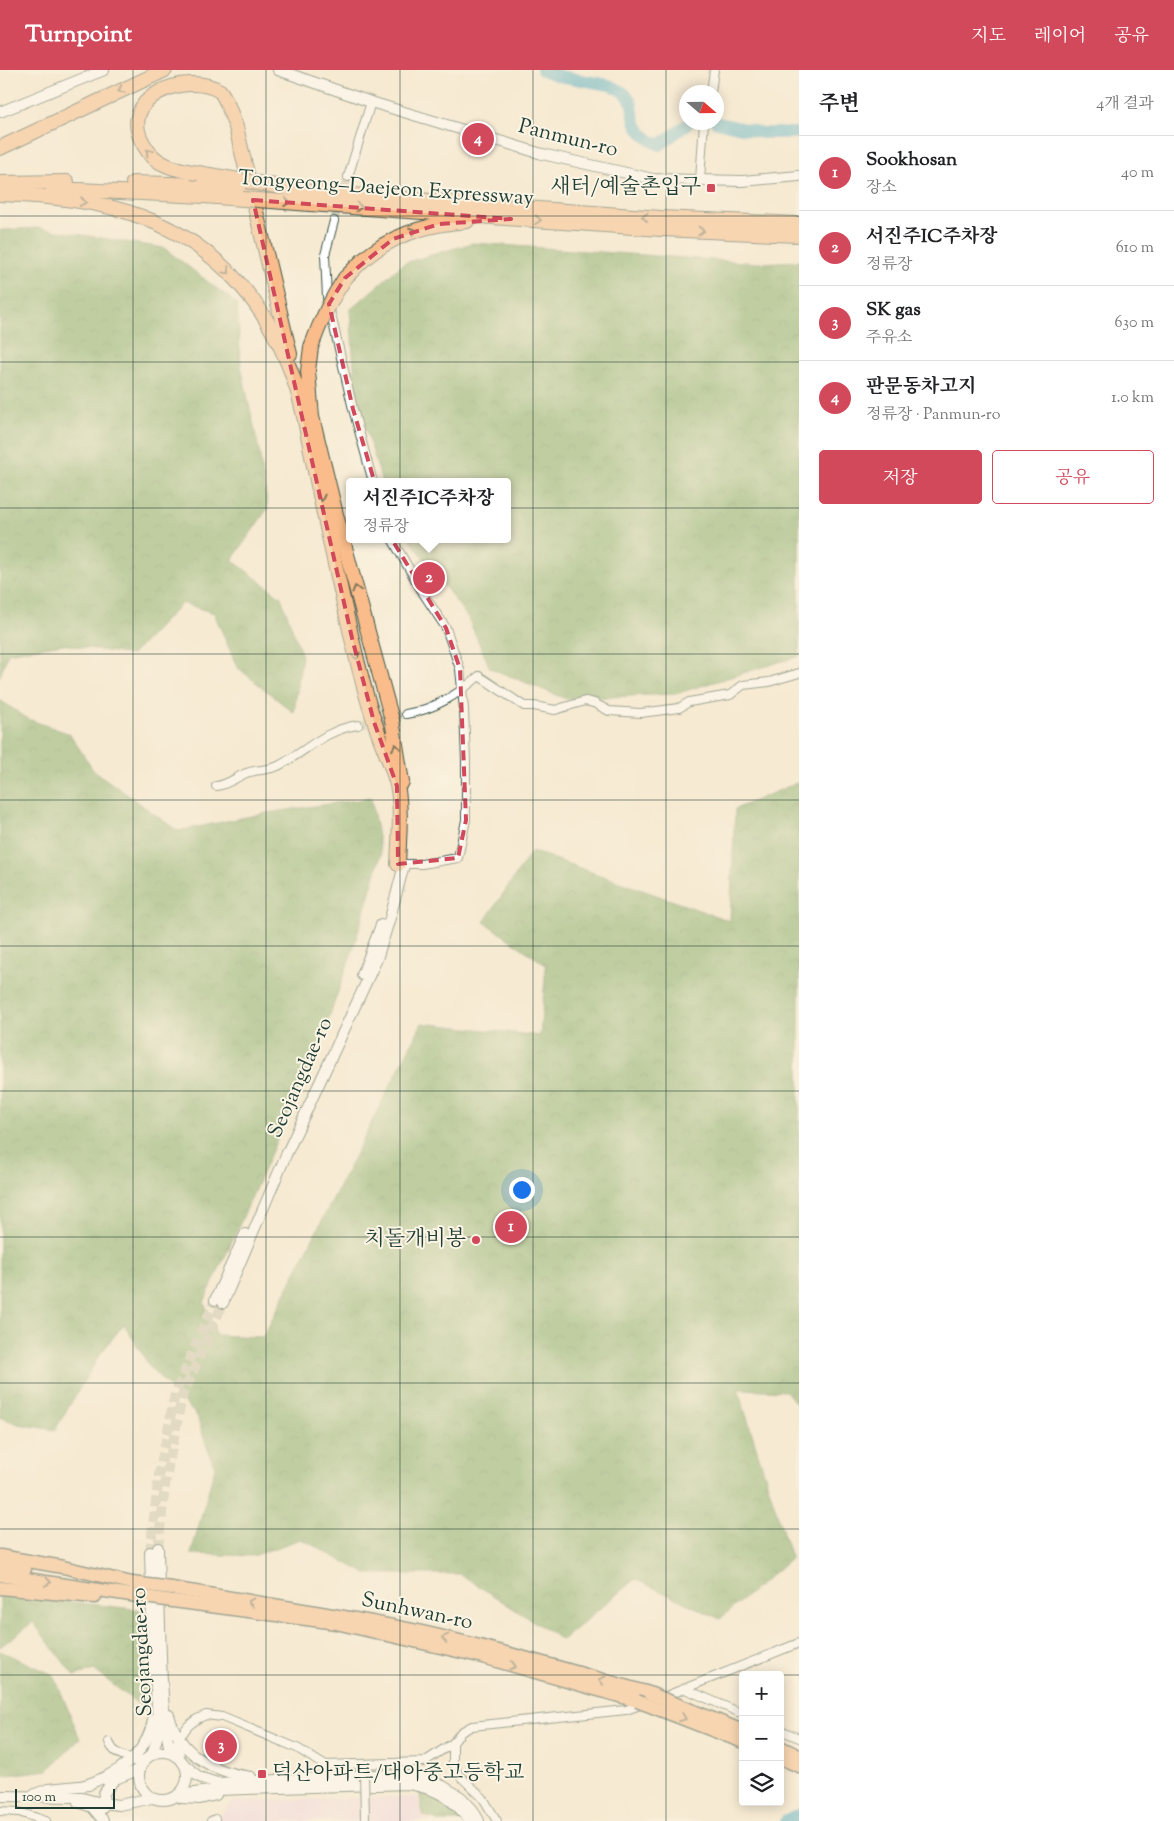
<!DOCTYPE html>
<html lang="ko">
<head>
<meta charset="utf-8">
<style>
  body { margin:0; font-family:"Sorts Mill Goudy","Noto Serif KR",serif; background:#f2f2f2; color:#202124 }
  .controls { position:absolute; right:15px; bottom:15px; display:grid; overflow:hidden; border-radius:5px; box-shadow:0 2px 12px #0003 }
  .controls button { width:45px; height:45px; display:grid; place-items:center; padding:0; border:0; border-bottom:1px solid #e0e0e0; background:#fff; color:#202124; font:25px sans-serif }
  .compass { position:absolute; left:679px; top:15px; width:45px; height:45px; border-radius:50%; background:#fff; box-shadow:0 2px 12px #0003; rotate:110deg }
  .scale { position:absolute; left:15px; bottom:12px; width:100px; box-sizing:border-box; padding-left:5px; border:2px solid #1f3d34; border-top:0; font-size:14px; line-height:18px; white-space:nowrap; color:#1f3d34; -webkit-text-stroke:4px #fcf5e5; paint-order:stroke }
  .you { position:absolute; left:521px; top:1119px; width:18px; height:18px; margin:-12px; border:4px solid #fff; border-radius:50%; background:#1a73e8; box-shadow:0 0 0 8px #1a73e833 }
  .badge { display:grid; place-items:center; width:32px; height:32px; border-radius:50%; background:#d1495b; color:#fff; font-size:16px; font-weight:700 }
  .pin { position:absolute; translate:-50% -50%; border:2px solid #fff; box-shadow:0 1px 5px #0006 }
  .popup { position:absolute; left:346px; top:408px; width:165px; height:65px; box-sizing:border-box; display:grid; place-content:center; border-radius:5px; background:#fff; filter:drop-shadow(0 1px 4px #0005); font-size:16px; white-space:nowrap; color:#757577 }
  .popup b { font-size:19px; color:#202124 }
  .popup::after { content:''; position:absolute; left:50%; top:100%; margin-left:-10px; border:10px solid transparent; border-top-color:#fff }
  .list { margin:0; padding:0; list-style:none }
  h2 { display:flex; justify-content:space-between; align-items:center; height:65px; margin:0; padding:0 20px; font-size:21px }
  h2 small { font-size:16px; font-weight:400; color:#757577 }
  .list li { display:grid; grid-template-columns:32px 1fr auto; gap:15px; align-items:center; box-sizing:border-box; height:75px; padding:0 20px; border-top:1px solid #e0e0e0 }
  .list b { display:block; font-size:19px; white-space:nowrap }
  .list p { margin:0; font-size:16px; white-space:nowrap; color:#757577 }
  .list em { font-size:16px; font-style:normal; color:#757577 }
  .actions { display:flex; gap:10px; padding:15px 20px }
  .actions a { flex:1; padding:11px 0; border:1px solid #d1495b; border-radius:5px; text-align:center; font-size:18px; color:#d1495b }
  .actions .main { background:#d1495b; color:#fff }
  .icon { flex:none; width:28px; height:28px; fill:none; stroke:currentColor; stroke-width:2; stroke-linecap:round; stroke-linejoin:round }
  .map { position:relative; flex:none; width:799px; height:1751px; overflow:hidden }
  header { display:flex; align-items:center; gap:30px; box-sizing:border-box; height:70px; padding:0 25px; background:#d1495b; color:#fff }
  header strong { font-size:24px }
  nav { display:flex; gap:28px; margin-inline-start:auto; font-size:18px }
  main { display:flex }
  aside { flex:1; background:#fff }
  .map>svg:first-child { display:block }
  .built { fill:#efd0e6 }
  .forest { fill:url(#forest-crowns); stroke:#4e744d }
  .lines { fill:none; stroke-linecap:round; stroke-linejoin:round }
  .river { stroke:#46abc6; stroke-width:12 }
  .minor-tunnel { stroke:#cbc7b2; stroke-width:8; stroke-dasharray:8 4; stroke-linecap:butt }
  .tertiary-tunnel { stroke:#cbc7b2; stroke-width:10; stroke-dasharray:10 5; stroke-linecap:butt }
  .minor-casing { stroke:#3f574c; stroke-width:10 }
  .tertiary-casing { stroke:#3f574c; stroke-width:12 }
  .trunk-casing { stroke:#3f574c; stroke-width:15 }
  .motorway-casing { stroke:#3f574c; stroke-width:16 }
  .minor { stroke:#fff; stroke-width:8 }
  .tertiary { stroke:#fff; stroke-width:10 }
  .trunk { stroke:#f9bc8a; stroke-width:12 }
  .motorway { stroke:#f9bc8a; stroke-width:14 }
  .minor-bridge-casing { stroke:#3f574c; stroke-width:10; stroke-linecap:butt }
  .trunk-bridge-casing { stroke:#3f574c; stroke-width:15; stroke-linecap:butt }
  .motorway-bridge-casing { stroke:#3f574c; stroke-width:16; stroke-linecap:butt }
  .minor-bridge { stroke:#fff; stroke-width:8 }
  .trunk-bridge { stroke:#f9bc8a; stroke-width:12 }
  .motorway-bridge { stroke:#f9bc8a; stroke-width:14 }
  .oneway { stroke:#81765b }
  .marked { fill:none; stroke:#d1495b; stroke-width:4; stroke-dasharray:10 6; stroke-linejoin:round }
  .grid { fill:none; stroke:#1f3d34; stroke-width:1; stroke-opacity:0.55 }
  .poi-dot { fill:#d1495b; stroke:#fcf5e5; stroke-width:2 }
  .labels { text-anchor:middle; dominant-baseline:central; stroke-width:4; stroke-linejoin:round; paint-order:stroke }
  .street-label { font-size:21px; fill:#1f3d34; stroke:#fcf5e5 }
  .poi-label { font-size:21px; fill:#1f3d34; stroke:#fcf5e5; text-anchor:end }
</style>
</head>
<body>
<header>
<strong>Turnpoint</strong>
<nav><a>지도</a><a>레이어</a><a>공유</a></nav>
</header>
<main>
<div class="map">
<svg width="799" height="1751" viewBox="0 0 799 1751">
  <defs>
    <pattern id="forest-crowns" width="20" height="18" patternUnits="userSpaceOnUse" patternTransform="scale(1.25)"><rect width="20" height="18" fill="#7eac66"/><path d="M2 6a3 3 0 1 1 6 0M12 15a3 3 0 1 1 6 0" fill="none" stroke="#678d55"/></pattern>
  </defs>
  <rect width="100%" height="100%" fill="#fcf5e5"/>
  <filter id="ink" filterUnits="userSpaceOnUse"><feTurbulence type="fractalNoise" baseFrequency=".02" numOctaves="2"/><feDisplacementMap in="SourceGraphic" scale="10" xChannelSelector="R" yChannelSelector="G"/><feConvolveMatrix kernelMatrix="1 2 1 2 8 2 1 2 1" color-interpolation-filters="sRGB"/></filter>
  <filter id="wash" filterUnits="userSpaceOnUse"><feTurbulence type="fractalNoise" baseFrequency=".0096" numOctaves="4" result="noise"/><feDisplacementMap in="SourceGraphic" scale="20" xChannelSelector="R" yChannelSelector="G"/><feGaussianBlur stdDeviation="1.12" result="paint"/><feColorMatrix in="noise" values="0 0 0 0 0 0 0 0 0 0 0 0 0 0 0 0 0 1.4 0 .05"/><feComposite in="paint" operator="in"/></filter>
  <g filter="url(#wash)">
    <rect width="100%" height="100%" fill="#f6ead2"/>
    <!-- built -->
    <polygon class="built" points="417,1727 423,1749 429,1751 216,1751 234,1731"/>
    <!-- forest -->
    <g class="forest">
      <polygon points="39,158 164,178 237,234 241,296 259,380 268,438 232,490 281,527 302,586 294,643 237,597 214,543 182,533 132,585 62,574 8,583 0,607 0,160"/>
      <polygon points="473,173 757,193 799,191 799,586 675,624 566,629 490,598 468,548 410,469 508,469 508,412 382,412 356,326 350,240 404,193"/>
      <polygon points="0,630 28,649 70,664 93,700 178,761 266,743 371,728 381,784 355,873 324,962 247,1138 204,1232 216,1265 263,1267 422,953 540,966 546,895 484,852 532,781 730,851 735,739 799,712 799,1337 786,1321 738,1319 791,1488 720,1549 635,1509 562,1570 460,1504 367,1504 301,1469 253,1486 191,1484 215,1397 207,1377 197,1346 150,1297 124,1254 100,1284 55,1360 18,1354 0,1347"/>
      <polygon points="0,1524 143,1540 146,1640 94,1600 74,1606 33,1552 0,1577"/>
      <polygon points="0,1581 54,1605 80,1669 48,1700 0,1706"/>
      <path d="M419 1721C439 1727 453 1733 463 1751H436V1749L423 1746Z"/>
    </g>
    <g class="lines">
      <!-- river -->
      <g class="river">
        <path d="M542 0 559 6 609 15C617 18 627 23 631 31 633 36 632 42 634 47 637 61 648 70 660 75L690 52"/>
        <polyline points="716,52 762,63 799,63"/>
        <polyline points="786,1751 799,1745"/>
      </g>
    </g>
  </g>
  <g filter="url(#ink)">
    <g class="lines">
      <!-- minor-tunnel -->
      <g class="minor-tunnel">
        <polyline points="334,151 348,107"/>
        <polyline points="358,655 406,644"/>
      </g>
      <!-- tertiary-tunnel -->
      <g class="tertiary-tunnel">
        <polyline points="158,1478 166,1407 182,1327 223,1233"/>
        <polyline points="150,1482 159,1405 175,1324 215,1230"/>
      </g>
      <!-- minor casing -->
      <g class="minor-casing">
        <g id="minor">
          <polyline points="711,22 714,0"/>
          <polyline points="348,107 371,32"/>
          <polyline points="700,110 704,52"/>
          <polyline points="334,151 325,185 327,227 353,339 373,412"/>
          <polyline points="392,469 423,523 446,558 460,599 464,639 466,691 466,750 458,788 422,794 400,794"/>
          <path d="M406 644C435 639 457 625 479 606L524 636H534L555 640 585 631 594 633 609 641 641 643 679 638 689 632 730 625 743 615 769 612 799 603"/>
          <path d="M216 716C227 715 235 708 244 704 255 699 268 701 278 696 307 681 324 660 358 655"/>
          <polyline points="685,1619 743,1644"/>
          <polyline points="661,1628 799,1573"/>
          <polyline points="780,1660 799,1668"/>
          <polyline points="179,1668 188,1656 197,1649 206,1645 222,1647 297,1678 324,1695 424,1692 453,1673"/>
          <path d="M109 1672C113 1683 121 1685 132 1689"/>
          <polyline points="171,1683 179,1668 180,1689"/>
          <polyline points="141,1696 132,1689 146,1690"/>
          <polyline points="0,1741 19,1742 46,1751"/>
          <polyline points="211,1751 215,1749"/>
          <polyline points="497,1751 483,1728 458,1704 453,1692 453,1673 461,1662 472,1656 626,1640 643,1634"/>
        </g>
      </g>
      <!-- tertiary casing -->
      <g class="tertiary-casing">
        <g id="tertiary">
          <polyline points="278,0 371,32 542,84 653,109 742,111 799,106"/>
          <polyline points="0,42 104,0"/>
          <polyline points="362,905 381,855"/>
          <polyline points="215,1230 245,1164"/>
          <polyline points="223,1233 286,1085 377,889 390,848 404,795"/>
          <path d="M158 1478C159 1523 160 1567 162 1611 164 1636 164 1660 171 1683"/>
          <polyline points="150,1482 152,1553 158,1654 157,1668 152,1685"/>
          <path d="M169 1645C179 1684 213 1702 251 1707"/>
          <circle cx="163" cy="1706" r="24"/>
          <polyline points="185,1695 199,1707 217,1713 375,1705 409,1706 425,1708 443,1716 461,1727 473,1740 479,1751"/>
          <polyline points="108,1712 140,1699"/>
          <path d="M82 1716C115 1706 147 1686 153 1649"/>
          <polyline points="35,1724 48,1719 89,1715"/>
          <path d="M178 1725 218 1720 409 1714C437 1719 453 1728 470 1751"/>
          <polyline points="0,1726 78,1727 102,1733 119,1735 152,1728"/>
          <polyline points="181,1728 200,1729 216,1725"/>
          <polyline points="78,1732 92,1737 103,1750"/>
          <polyline points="102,1738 104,1723 114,1710"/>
        </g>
      </g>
      <!-- trunk casing -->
      <g class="trunk-casing">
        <g id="trunk">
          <polyline points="0,1486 63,1497 132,1513"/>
          <polyline points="0,1496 25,1499"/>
          <polyline points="0,1505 131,1525"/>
          <polyline points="0,1518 95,1527"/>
          <path d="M172 1518C256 1533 340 1544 422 1562 499 1579 574 1602 649 1623"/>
          <polyline points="173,1531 336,1553 479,1586 637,1631"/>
          <polyline points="780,1677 799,1686"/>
          <polyline points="780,1688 799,1696"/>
        </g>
      </g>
      <!-- motorway casing -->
      <g class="motorway-casing">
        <g id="motorway">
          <polyline points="0,78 165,0"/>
          <path d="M192 102C184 100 174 99 166 95 156 91 149 84 144 75 115 28 186 0 220 21 228 31 231 45 236 57L290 284"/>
          <polyline points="0,113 67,112"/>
          <polyline points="133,113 203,115"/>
          <polyline points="53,120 78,120 204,126"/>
          <polyline points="311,122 661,148 799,154"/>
          <path d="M0 124C48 126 97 130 142 147 220 176 271 238 296 316 305 343 309 373 315 401 325 450 336 499 347 547 355 582 363 619 375 653 381 674 392 694 397 715 402 738 399 770 398 794"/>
          <polyline points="310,134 661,159 799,165"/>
          <path d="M345 208C354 199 363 189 373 182 402 161 433 154 467 151"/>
          <polyline points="311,277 308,301 312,347 336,444 392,650 402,712"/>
        </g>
      </g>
      <!-- minor -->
      <use href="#minor" class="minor"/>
      <!-- tertiary -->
      <use href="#tertiary" class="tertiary"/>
      <!-- trunk -->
      <use href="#trunk" class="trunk"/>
      <!-- motorway -->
      <use href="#motorway" class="motorway"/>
      <!-- minor-bridge casing -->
      <g class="minor-bridge-casing">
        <polyline id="minor-bridge" points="364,1701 365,1749"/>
      </g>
      <!-- trunk-bridge casing -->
      <g class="trunk-bridge-casing">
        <g id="trunk-bridge">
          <polyline points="132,1513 172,1518"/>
          <polyline points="131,1525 173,1531"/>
          <polyline points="649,1623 743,1661"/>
          <polyline points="637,1631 743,1672"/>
        </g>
      </g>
      <!-- motorway-bridge casing -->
      <g class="motorway-bridge-casing">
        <g id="motorway-bridge">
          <polyline points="192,102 311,122"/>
          <polyline points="203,115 238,117"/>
          <polyline points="204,126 310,134"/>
          <path d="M311 277C320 252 330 230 345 208"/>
        </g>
      </g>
      <!-- minor-bridge -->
      <use href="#minor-bridge" class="minor-bridge"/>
      <!-- trunk-bridge -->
      <use href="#trunk-bridge" class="trunk-bridge"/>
      <!-- motorway-bridge -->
      <use href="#motorway-bridge" class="motorway-bridge"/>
    </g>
    <!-- one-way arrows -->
    <defs><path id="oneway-chevron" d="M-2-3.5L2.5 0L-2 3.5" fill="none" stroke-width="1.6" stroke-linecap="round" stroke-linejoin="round" transform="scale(1.25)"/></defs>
    <g class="oneway">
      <use href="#oneway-chevron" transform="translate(121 20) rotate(154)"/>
      <use href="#oneway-chevron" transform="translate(149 82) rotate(-130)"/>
      <use href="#oneway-chevron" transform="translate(83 132) rotate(9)"/>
      <use href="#oneway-chevron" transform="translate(287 132) rotate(4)"/>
      <use href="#oneway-chevron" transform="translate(359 137) rotate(4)"/>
      <use href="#oneway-chevron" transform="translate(645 147) rotate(-176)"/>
      <use href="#oneway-chevron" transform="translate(538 150) rotate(4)"/>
      <use href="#oneway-chevron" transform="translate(413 161) rotate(-20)"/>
      <use href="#oneway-chevron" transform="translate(701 161) rotate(2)"/>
      <use href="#oneway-chevron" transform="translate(227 201) rotate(44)"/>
      <use href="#oneway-chevron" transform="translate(321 428) rotate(78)"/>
      <use href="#oneway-chevron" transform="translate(356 519) rotate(-105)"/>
      <use href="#oneway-chevron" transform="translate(356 586) rotate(75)"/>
      <use href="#oneway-chevron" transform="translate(396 677) rotate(-100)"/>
      <use href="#oneway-chevron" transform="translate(48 1512) rotate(9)"/>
      <use href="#oneway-chevron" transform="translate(251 1532) rotate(-170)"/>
      <use href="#oneway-chevron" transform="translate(445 1568) rotate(-166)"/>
      <use href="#oneway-chevron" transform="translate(513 1596) rotate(16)"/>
      <use href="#oneway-chevron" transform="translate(602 1610) rotate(-164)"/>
      <use href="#oneway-chevron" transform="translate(683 1648) rotate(21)"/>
    </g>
  </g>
  <!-- marked area -->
  <path d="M0 0H799V1751H0ZM253 130 511 149 439 154 393 169 345 208 329 234 353 339 391 468 446 558 460 599 466 750 458 788 398 794 397 716 374 652 352 568Z" fill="#f6ead2" fill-opacity=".55" fill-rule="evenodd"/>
  <path class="marked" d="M253 130 511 149 439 154 393 169 345 208 329 234 353 339 391 468 446 558 460 599 466 750 458 788 398 794 397 716 374 652 352 568Z"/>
  <!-- grid -->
  <path class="grid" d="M133 0V1751M266 0V1751M400 0V1751M533 0V1751M666 0V1751M0 146H799M0 292H799M0 438H799M0 584H799M0 730H799M0 876H799M0 1021H799M0 1167H799M0 1313H799M0 1459H799M0 1605H743M780 1605H799"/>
  <!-- markers -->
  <g class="poi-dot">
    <rect x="706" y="113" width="10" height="10" rx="2.5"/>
    <circle cx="476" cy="1170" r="5"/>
    <rect x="257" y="1699" width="10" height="10" rx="2.5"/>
  </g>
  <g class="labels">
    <!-- street labels -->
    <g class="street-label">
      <text transform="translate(568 69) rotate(14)">Panmun-ro</text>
      <text transform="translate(386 119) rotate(4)">Tongyeong–Daejeon Expressway</text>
      <text transform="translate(301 1008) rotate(-66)">Seojangdae-ro</text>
      <text transform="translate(417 1542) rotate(12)">Sunhwan-ro</text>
      <text transform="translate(143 1582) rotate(-93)">Seojangdae-ro</text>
    </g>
    <!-- poi labels -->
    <g class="poi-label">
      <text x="701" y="118">새터/예술촌입구</text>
      <text x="466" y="1170">치돌개비봉</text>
      <text x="272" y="1704" text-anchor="start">덕산아파트/대아중고등학교</text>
    </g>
  </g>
</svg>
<div class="controls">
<button>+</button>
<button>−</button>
<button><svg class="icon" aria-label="layers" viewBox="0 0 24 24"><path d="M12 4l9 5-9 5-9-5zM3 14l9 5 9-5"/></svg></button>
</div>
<svg class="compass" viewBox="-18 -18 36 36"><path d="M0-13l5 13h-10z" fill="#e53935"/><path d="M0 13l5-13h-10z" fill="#757577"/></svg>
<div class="scale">100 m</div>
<div class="you"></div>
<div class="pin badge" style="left:511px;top:1157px">1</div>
<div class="pin badge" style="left:429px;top:508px">2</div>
<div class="popup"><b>서진주IC주차장</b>정류장</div>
<div class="pin badge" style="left:221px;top:1676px">3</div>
<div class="pin badge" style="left:478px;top:69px">4</div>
</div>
<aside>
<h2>주변<small>4개 결과</small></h2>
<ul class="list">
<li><span class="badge">1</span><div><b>Sookhosan</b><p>장소</p></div><em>40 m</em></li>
<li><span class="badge">2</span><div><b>서진주IC주차장</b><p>정류장</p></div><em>610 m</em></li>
<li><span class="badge">3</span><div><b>SK gas</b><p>주유소</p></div><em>630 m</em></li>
<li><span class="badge">4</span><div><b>판문동차고지</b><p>정류장 · Panmun-ro</p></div><em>1.0 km</em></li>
</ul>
<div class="actions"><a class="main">저장</a><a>공유</a></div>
</aside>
</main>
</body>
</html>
